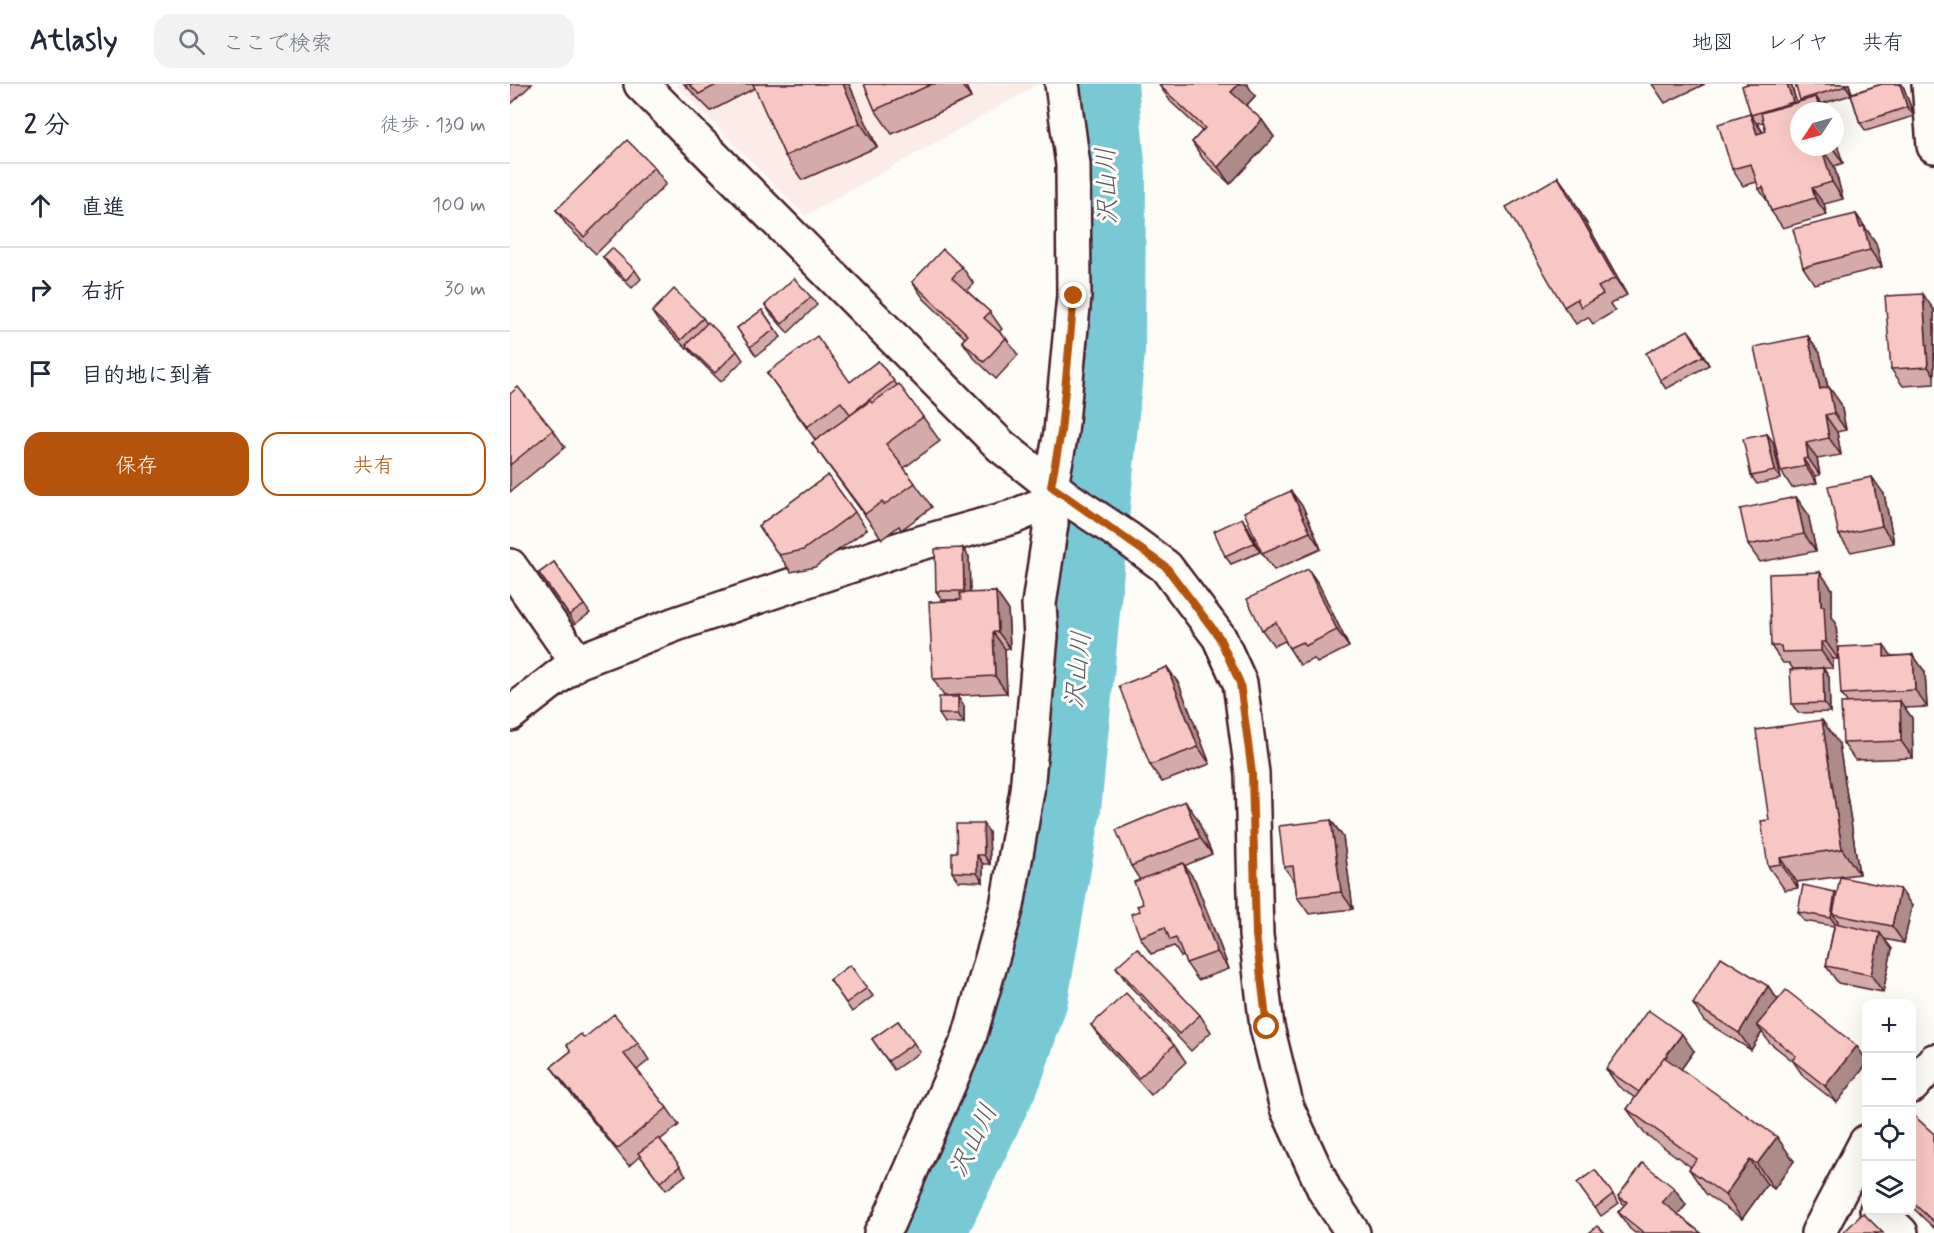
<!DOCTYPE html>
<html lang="ja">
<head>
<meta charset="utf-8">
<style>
  body { margin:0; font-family:Mynerve,"Klee One",sans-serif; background:#f2f2f3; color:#1f2937 }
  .controls { position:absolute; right:18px; bottom:18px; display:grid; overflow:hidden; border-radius:12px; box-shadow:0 6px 24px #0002 }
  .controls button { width:54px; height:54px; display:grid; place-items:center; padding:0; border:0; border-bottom:2px solid #e0e1e3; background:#fff; color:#1f2937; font:30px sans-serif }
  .compass { position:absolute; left:1280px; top:18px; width:54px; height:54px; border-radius:50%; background:#fff; box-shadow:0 6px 24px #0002; rotate:234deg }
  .stop { position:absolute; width:18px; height:18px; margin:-14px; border:4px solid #b45309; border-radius:50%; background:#fff }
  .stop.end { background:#b45309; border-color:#fff; box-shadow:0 2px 6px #0008 }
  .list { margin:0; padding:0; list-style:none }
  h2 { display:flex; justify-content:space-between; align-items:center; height:78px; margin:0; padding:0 24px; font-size:26px }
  h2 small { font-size:20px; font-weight:400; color:#747a83 }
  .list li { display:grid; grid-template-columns:39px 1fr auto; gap:18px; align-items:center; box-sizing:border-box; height:84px; padding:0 24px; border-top:2px solid #e0e1e3 }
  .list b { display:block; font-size:22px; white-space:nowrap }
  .list em { font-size:20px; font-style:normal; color:#747a83 }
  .actions { display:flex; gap:12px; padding:18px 24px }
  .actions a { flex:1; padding:14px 0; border:2px solid #b45309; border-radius:18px; text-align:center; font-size:21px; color:#b45309 }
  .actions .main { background:#b45309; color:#fff }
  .icon { flex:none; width:33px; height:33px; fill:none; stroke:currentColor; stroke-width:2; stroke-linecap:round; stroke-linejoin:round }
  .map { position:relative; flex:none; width:1424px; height:1149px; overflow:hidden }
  header { display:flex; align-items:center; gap:36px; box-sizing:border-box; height:84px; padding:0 30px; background:#fff; border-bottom:2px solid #e0e1e3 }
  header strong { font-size:28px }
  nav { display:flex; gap:33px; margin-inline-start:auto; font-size:21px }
  .search { width:420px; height:54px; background:#f2f2f3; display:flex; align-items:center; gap:15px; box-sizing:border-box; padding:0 21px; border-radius:18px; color:#747a83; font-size:22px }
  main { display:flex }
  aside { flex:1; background:#fff }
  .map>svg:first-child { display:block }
  .built { fill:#fbece7 }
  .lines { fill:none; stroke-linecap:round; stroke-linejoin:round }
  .river { stroke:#79c9d4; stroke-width:72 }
  .street-casing { stroke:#4a1f2b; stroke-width:38 }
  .secondary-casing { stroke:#4a1f2b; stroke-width:38 }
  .street { stroke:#fdfcf7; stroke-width:33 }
  .secondary { stroke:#fdfcf7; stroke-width:33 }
  .wall { fill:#d4aba8; stroke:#4a1f2b; stroke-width:1.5; fill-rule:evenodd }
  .shaded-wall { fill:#ad8b88; stroke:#4a1f2b; stroke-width:1.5 }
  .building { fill:#f7c7c3; stroke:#4a1f2b; stroke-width:1.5 }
  .route { stroke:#b45309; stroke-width:8 }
  .labels { text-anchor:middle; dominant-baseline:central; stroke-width:6; stroke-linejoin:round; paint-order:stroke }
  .water-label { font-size:26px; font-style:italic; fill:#5a5a66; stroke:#fdfcf7 }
</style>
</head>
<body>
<header>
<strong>Atlasly</strong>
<div class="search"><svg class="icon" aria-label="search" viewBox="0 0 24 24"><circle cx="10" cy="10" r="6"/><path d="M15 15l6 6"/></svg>ここで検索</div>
<nav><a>地図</a><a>レイヤ</a><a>共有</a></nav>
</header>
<main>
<aside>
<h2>2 分<small>徒歩 · 130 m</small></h2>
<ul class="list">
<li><svg class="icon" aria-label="ahead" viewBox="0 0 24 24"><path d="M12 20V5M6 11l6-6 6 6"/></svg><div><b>直進</b></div><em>100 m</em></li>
<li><svg class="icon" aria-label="right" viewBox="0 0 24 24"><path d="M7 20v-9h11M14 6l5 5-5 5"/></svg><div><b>右折</b></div><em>30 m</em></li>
<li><svg class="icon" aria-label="arrive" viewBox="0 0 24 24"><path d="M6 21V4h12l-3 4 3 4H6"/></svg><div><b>目的地に到着</b></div></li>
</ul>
<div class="actions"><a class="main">保存</a><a>共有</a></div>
</aside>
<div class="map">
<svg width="1424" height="1149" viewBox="0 0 1424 1149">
  <rect width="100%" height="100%" fill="#fdfcf7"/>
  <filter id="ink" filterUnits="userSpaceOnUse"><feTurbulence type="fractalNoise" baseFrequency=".0167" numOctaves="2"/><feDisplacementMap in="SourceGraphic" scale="12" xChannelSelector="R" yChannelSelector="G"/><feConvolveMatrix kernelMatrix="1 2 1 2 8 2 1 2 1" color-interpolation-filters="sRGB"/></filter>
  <g filter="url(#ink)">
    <!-- built -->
    <polygon class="built" points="165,0 529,0 295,132"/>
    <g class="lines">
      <!-- river -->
      <polyline class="river" points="419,1149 497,988 522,914 555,725 599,267 600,92 592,0"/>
      <!-- street casing -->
      <g class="street-casing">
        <g id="street">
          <polyline points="1419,0 1424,62"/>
          <polyline points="0,482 67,578"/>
          <polyline points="0,630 67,578 166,540 393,464 503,433 541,417"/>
          <polyline points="1367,1126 1391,1149"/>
          <polyline points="371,1149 378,1139 459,954 497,822 517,707 531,552 529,520 541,440 541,402 551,348 564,212 563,81 552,0"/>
        </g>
      </g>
      <!-- secondary casing -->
      <g class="secondary-casing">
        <g id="secondary">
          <polyline points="131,0 491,362 557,414 617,454 656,483 709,553 730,599 742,689 746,851 757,943 777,1024 815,1107 843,1149"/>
          <polyline points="1402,1002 1424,977"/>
          <polyline points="1308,1149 1356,1058"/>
        </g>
      </g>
      <!-- street -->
      <use href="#street" class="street"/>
      <!-- secondary -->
      <use href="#secondary" class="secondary"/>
    </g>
    <!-- wall -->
    <g class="wall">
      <polygon points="0,0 22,0 0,21"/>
      <polygon points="174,0 339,0 367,63 292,96 275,72 245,4 201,27"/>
      <polygon points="354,0 455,0 461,14 382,50 365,26"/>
      <polygon points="1142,0 1195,0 1155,19"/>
      <path d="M1237 0H1281L1287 19 1291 17 1285 0H1339L1342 9 1372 0H1392L1394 4 1404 32 1356 47 1350 39 1341 11 1311 20 1316 27H1289V63H1325L1333 79 1324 82 1333 115 1314 120 1317 131 1273 144 1261 127 1258 118 1249 105 1247 98 1233 102 1222 85 1240 30ZM1253 38 1256 47 1253 48 1247 39Z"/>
      <polygon points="649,1 745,12 736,22 752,36 764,53 720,100 693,75 682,58 692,47 661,18"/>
      <polygon points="144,83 156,100 86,170 58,143 46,126"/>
      <polygon points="1048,93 1060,110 1117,211 1100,220 1105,227 1083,240 1078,233 1066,240 1054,223"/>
      <polygon points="1346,130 1366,159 1372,183 1304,200 1293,183"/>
      <polygon points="93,173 125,186 131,195 122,204 99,182"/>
      <polygon points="452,183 464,200 457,207 480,228 492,245 489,248 496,254 508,271 486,295 464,274 452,257 455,254 414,215 402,198"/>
      <polygon points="301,213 307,221 278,249 261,230 255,221"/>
      <polygon points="252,226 271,253 246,272 227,244"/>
      <polygon points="1424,226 1424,300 1393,302 1381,285"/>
      <polygon points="142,228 193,234 197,240 227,267 233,276 211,298 182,269 178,264 177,265 148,237"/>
      <polygon points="1298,252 1310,269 1318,303 1331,320 1336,346 1327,348 1331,371 1307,375 1310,391 1305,392 1307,399 1282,404 1271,387"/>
      <polygon points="1184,254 1199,281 1156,305 1150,296"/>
      <polygon points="368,277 387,301 413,333 430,357 394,384 422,423 391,446 389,442 372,455 302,359 306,357 257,289 340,298"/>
      <polygon points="0,310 43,346 55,363 0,408"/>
      <polygon points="1257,350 1263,358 1271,395 1247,400 1241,392"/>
      <polygon points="318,391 357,445 305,483 281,488 248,442"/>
      <polygon points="1374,410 1384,459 1341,468 1329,451"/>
      <polygon points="1286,413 1298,430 1306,467 1250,478 1238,461"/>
      <polygon points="793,423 811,465 764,486 752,469"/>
      <polygon points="738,443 750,468 721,480 715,472"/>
      <polygon points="459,473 460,509 486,508 498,525 500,564 495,565 497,609 434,612 423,595 451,516 432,516 426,507"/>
      <polygon points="44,478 80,529 65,540 29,489"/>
      <polygon points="798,485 809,501 839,563 807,579 804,575 790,581 779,564 775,557 764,562 752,546"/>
      <polygon points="1322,505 1322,533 1326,539 1328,575 1323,575 1323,584 1283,585 1279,579 1273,579 1261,562"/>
      <polygon points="1403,571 1415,588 1417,623 1395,624 1402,634 1403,674 1345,676 1333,659 1337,618 1331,610 1382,572"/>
      <polygon points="657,583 669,600 700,680 652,698 640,681"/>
      <polygon points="1313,584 1319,593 1320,628 1288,629 1282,620"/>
      <polygon points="448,613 454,622 454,639 435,639 429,630"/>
      <polygon points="1329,660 1349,790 1287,798 1288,804 1275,806 1258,782 1259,736"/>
      <polygon points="687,734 702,770 674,782 685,796 719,885 688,896 676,879 673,872 671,873 664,862 641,870 630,853 630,827 633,820 630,796 621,782"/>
      <polygon points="821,736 833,753 843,825 799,830 787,813 785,798 774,783"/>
      <polygon points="473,740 479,748 480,780 473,780 473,798 448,797 442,788 447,768"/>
      <polygon points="1390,805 1402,822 1394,859 1374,855 1382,865 1373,908 1328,899 1316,882 1324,842 1294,837 1288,828 1325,808 1327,810"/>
      <polygon points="340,881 363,912 342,928 320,896"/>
      <polygon points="606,883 690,931 701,948 681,967 618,900"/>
      <polygon points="1258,902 1268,916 1327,1019 1294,993 1283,977 1259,958 1252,948 1241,966 1194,937 1183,920"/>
      <polygon points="388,937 410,968 384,986 362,955"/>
      <polygon points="581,941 664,961 676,978 641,1011 593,958"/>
      <polygon points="74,954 128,959 139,976 127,986 157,1024 169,1041 150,1056 176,1091 156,1106 130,1072 119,1082 53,1000 41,983 61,967"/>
      <polygon points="1184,967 1171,985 1284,1077 1264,1105 1257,1100 1232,1135 1196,1110 1179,1085 1181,1083 1134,1049 1117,1025 1125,1014 1108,1002 1096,985"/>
      <polygon points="1401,1029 1424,1050 1424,1144 1401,1122"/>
      <polygon points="1085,1086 1109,1119 1091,1132 1067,1099"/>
      <polygon points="1164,1104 1176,1121 1168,1131 1191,1149 1125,1149 1120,1145 1108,1128 1114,1121 1108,1112"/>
    </g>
    <!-- shaded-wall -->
    <g class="shaded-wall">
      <polygon points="333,0 339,0 367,63 350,39"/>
      <polygon points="451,0 455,0 461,14"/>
      <polygon points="729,0 737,0 745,12 733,25 721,8"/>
      <polygon points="1277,0 1281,0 1289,27 1283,18"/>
      <polygon points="1335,0 1339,0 1342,11 1336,2"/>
      <polygon points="1390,0 1392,0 1394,4 1404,32 1397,23"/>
      <polygon points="1306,13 1316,27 1310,27"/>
      <polygon points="1240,30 1252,47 1258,67 1247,50"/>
      <polygon points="752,36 764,53 720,100 708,83"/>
      <polygon points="1325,54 1333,79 1322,63 1325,63"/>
      <polygon points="1312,65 1324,82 1333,115 1322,98"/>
      <polygon points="1048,93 1060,110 1117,211 1105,194"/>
      <polygon points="1302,104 1314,120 1317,131 1305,114"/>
      <polygon points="1346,130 1366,159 1372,183 1360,166 1350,143"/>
      <polygon points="1413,210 1424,226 1424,291 1418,283"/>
      <polygon points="1178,246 1184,254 1199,281 1193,272"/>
      <polygon points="1298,252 1310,269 1322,322 1310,305"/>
      <polygon points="1319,303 1331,320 1336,346 1324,329"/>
      <polygon points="1315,331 1327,348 1331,371 1319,354"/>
      <polygon points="1257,350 1263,358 1271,395 1265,387"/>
      <polygon points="1296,359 1307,375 1310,391 1298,374"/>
      <polygon points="1293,375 1305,392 1307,399 1295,382"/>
      <polygon points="1362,393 1374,410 1384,459 1372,442"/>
      <polygon points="781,407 793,423 811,465 800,448"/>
      <polygon points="1286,413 1298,430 1306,467 1294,450"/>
      <polygon points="732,434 738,443 750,468 744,459"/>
      <polygon points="453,464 459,473 460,515 454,507"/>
      <polygon points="798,485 809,501 839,563 827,546"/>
      <polygon points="1310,488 1322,505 1322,533 1326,539 1328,575 1316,558 1311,522"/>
      <polygon points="486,508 498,525 500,564 488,548"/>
      <polygon points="483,548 495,565 497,609 485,592"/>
      <polygon points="1311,558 1323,575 1323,584 1311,567"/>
      <polygon points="1374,561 1386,578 1374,573"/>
      <polygon points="1403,571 1415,588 1417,623 1405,606"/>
      <polygon points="657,583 669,600 700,680 688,663"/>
      <polygon points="1313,584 1319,593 1320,628 1314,619"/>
      <polygon points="448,613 454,622 454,639 448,630"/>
      <polygon points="1390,617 1402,634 1403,674 1391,657"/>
      <polygon points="1312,636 1329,660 1349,790 1332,765"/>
      <polygon points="675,717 687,734 702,770 690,754"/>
      <polygon points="821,736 833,753 843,825 831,808"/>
      <polygon points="473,740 479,748 480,780 474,771"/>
      <polygon points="467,771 473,780 473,798 467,789"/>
      <polygon points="1270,774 1287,798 1288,804 1271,780"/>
      <polygon points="673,779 685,796 719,885 707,868"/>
      <polygon points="1390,805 1402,822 1394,859 1382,842"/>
      <polygon points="1325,808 1332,817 1323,830 1328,837 1327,843 1321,834"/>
      <polygon points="1370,849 1382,865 1373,908 1361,891"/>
      <polygon points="1258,902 1270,919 1247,941 1252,948 1241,966 1229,949"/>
      <polygon points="1172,950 1184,967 1142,1026 1130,1009"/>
      <polygon points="1347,962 1356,976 1356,981 1327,1019 1315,1002"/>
      <polygon points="1267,1053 1284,1077 1264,1105 1247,1080"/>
      <polygon points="1240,1076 1257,1100 1232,1135 1215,1111"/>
      <polygon points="1164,1104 1176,1121 1164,1135 1152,1118"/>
    </g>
    <!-- building -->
    <g class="building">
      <polygon points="179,0 208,0 189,10"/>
      <polygon points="243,0 333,0 350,39 275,72"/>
      <polygon points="354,0 422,0 365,26"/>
      <polygon points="650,0 729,0 721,8 752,36 708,83 682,58 695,44 649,1"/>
      <polygon points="1237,0 1277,0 1283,18 1241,31 1232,2"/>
      <polygon points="1285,0 1335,0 1336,2 1290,16"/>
      <polygon points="1372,0 1390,0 1397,23 1350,39 1341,10"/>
      <polygon points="1306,13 1310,27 1289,27 1289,63 1319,63 1312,65 1322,98 1302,104 1305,114 1261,127 1253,103 1249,105 1241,80 1222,85 1208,40 1240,30 1247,50 1256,47 1251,29"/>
      <polygon points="117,56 144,83 74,153 46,126"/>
      <polygon points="1048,93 1105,194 1088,203 1093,210 1071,223 1067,215 1054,223 996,123"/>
      <polygon points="1346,130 1350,143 1354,142 1360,166 1293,183 1283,145"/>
      <polygon points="102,164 125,186 116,196 93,173"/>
      <polygon points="433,165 452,183 442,194 480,228 474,234 496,254 474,278 452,257 458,251 402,198"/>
      <polygon points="284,194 301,213 272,240 255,221"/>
      <polygon points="164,205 193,234 171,256 142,228"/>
      <polygon points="1413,210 1418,283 1381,285 1375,212"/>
      <polygon points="252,226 265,245 240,263 227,244"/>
      <polygon points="198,238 227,267 205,289 176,261"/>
      <polygon points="1178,246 1193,272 1150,296 1136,269"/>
      <polygon points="307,252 340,298 368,277 384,297 340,330 331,318 297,343 257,289"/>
      <polygon points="1298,252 1310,305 1319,303 1324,329 1315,331 1319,354 1296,359 1298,374 1293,375 1295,382 1271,387 1244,263"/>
      <polygon points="389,300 413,333 376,360 405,399 374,421 372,418 355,430 302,359 360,317 362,319"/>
      <polygon points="8,303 43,346 0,381 0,310"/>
      <polygon points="1257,350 1265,387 1241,392 1233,355"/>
      <polygon points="318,391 345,428 293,466 269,471 248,442"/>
      <polygon points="1362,393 1372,442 1329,451 1318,402"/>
      <polygon points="781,407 800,448 752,469 734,428"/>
      <polygon points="1286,413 1294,450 1238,461 1230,425"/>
      <polygon points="732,434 744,459 715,472 704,447"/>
      <polygon points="453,464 454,507 426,507 425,465"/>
      <polygon points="44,478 74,521 59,531 29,489"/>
      <polygon points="798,485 827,546 795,562 792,558 779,564 766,538 752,546 737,515"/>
      <polygon points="1310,488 1311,522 1314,522 1316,558 1311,558 1311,567 1272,568 1271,562 1261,562 1259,490"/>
      <polygon points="486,508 488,548 483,548 485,592 423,595 419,518 451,516 450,509"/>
      <polygon points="1374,561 1374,573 1403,571 1405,606 1331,610 1328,563"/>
      <polygon points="657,583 688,663 640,681 609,602"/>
      <polygon points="1313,584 1314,619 1282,620 1280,586"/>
      <rect x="429" y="613" width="19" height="17"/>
      <polygon points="1390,617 1391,657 1333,659 1331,619"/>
      <polygon points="1312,636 1332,765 1270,774 1271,780 1258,782 1251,737 1259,736 1246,646"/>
      <polygon points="675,717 690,754 621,782 606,746"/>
      <polygon points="821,736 831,808 787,813 783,782 774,783 769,742"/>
      <polygon points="446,740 473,740 474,771 467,771 467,789 442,788 442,768 447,768"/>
      <polygon points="673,779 707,868 676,879 666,854 660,856 655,843 630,853 621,830 630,827 627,822 633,820 624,798"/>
      <polygon points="1330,793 1390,805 1382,842 1323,830"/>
      <polygon points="1293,801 1325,808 1321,834 1288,828"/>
      <polygon points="1325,839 1370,849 1361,891 1316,882"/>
      <polygon points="627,864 690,931 669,950 606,883"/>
      <polygon points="1211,873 1258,902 1229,949 1183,920"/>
      <polygon points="340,881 357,904 336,919 320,896"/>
      <polygon points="1276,906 1347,962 1315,1002 1282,976 1286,972 1247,941"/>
      <polygon points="616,909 664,961 629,994 581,941"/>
      <polygon points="1138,926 1172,950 1129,1008 1096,985"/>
      <polygon points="104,930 128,959 114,970 157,1024 107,1065 41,983 61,967 57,961 71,950 74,954"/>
      <polygon points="388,937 404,959 378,977 362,955"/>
      <polygon points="1154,973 1267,1053 1247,1080 1240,1076 1215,1111 1179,1085 1187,1075 1117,1025"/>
      <polygon points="1401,1029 1424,1050 1424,1138 1401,1117"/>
      <polygon points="149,1054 170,1082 150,1098 128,1069"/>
      <polygon points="1133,1079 1164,1104 1152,1118 1191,1149 1134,1149 1108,1128 1117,1118 1108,1112"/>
      <polygon points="1085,1086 1103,1110 1085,1124 1067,1099"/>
      <polygon points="1353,1129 1373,1149 1333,1149"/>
      <polygon points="1087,1142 1095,1149 1079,1149"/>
    </g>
  </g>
  <g class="lines" filter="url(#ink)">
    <!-- route -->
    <polyline class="route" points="564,212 551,348 541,402 656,483 709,553 730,599 742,689 746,851 757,943"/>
  </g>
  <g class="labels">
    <!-- water labels -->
    <g class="water-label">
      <text transform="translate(598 102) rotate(-92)">沢山川</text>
      <text transform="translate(569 586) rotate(-84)">沢山川</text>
      <text transform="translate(464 1057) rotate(-64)">沢山川</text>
    </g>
  </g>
</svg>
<div class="controls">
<button>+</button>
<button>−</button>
<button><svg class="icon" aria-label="locate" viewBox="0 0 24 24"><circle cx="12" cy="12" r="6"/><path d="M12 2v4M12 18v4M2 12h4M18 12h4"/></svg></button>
<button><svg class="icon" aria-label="layers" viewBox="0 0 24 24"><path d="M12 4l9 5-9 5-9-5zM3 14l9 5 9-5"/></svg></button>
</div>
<svg class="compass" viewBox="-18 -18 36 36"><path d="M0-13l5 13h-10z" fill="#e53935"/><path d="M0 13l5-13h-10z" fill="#747a83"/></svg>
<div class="stop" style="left:757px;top:943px"></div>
<div class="stop end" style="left:564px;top:212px"></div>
</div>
</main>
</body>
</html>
